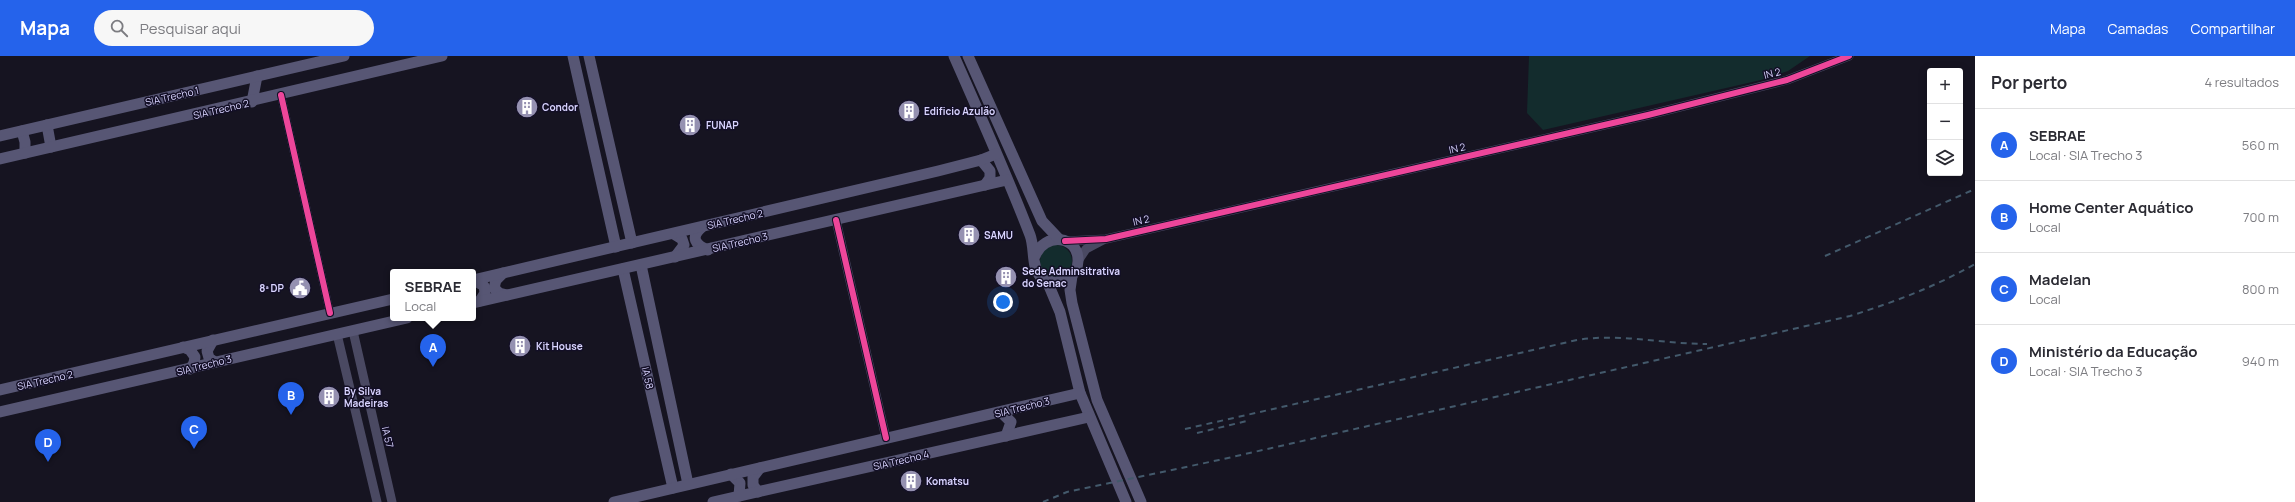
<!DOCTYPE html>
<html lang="pt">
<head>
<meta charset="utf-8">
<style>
  body { margin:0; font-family:Manrope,sans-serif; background:#f7f7f7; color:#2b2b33 }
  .controls { position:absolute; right:12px; top:12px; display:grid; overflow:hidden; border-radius:4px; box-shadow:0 2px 10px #0003 }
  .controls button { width:36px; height:36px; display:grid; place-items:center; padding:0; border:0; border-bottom:1px solid #e1e1e2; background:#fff; color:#2b2b33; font:20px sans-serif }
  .you { position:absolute; left:1003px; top:246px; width:14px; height:14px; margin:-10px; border:3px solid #fff; border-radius:50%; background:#1a73e8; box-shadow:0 0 0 6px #1a73e833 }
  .badge { display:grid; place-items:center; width:26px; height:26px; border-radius:50%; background:#2563eb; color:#fff; font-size:13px; font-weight:700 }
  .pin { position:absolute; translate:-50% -33px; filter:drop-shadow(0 1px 2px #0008) }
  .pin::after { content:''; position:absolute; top:21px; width:14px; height:12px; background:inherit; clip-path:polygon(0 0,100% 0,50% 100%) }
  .popup { position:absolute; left:390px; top:213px; width:86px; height:52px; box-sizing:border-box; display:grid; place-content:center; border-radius:4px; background:#fff; filter:drop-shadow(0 1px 3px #0005); font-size:13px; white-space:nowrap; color:#7c7c81 }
  .popup b { font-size:15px; color:#2b2b33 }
  .popup::after { content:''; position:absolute; left:50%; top:100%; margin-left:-8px; border:8px solid transparent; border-top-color:#fff }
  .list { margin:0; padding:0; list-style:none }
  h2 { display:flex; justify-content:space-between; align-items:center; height:52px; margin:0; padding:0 16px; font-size:17px }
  h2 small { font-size:13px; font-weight:400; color:#7c7c81 }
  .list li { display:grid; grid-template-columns:26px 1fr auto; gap:12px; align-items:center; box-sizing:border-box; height:72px; padding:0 16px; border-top:1px solid #e1e1e2 }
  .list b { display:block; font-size:15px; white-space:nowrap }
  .list p { margin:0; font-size:13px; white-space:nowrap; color:#7c7c81 }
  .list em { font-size:13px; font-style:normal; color:#7c7c81 }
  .icon { flex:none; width:22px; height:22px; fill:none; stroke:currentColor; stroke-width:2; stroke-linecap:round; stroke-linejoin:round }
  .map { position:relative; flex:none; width:1975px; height:446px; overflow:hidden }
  header { display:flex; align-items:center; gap:24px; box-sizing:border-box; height:56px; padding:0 20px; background:#2563eb; color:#fff }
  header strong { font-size:19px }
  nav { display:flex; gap:22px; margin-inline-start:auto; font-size:14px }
  .search { width:280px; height:36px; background:#f7f7f7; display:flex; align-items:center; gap:10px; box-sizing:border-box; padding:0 14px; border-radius:22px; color:#7c7c81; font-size:15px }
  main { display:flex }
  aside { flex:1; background:#fff }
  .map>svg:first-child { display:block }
  .green { fill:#132c2d }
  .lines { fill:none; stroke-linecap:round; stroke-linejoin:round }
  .minor { stroke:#4a4962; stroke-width:8 }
  .tertiary { stroke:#4a4962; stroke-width:9 }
  .secondary { stroke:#575674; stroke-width:11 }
  .rail { stroke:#43596b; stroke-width:2; stroke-dasharray:6 5; stroke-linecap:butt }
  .cycleway-casing { stroke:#130f26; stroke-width:8 }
  .cycleway { stroke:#ed469a; stroke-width:6 }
  .labels { text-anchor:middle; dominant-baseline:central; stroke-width:3; stroke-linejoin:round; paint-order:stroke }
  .street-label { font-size:10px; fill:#d9d4ff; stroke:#130f26 }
  .poi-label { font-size:10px; font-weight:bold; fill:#d9d4ff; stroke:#130f26; text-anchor:start }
</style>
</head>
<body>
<header>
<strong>Mapa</strong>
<div class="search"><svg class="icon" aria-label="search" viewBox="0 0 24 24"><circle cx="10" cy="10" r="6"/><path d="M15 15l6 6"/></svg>Pesquisar aqui</div>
<nav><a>Mapa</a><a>Camadas</a><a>Compartilhar</a></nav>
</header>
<main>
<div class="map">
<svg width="1975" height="446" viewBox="0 0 1975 446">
  <rect width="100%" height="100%" fill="#161421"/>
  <!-- green -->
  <g class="green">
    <polygon points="1529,0 1810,0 1788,15 1761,24 1543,74 1527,57"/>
    <circle cx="1056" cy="205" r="16"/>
  </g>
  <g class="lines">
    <!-- minor -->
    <polyline class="minor" points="281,39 330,257"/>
    <!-- tertiary -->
    <g class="tertiary">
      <polyline points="836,164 886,382"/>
      <polyline points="1065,185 1106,183 1648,59 1787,24 1849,0"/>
      <polyline points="1078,205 1086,193 1103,184"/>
      <polyline points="353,275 392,446"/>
      <polyline points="337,278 377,446"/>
    </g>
    <!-- secondary -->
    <g class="secondary">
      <polyline points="573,0 616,191"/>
      <polyline points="589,0 632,187"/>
      <path d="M954 0C980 59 1007 119 1030 179 1035 192 1031 210 1040 220 1047 227 1059 228 1068 223 1074 219 1078 212 1078 205 1079 179 1044 176 1035 200"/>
      <polyline points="968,0 1042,165 1059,183"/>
      <polyline points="252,46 257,20"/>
      <polyline points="47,69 51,91"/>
      <polyline points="22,75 25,86 25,97"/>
      <polyline points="0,80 344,0"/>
      <polyline points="0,103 442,0"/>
      <polyline points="981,104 990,115 990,122 985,129"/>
      <path d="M702 171C690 181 695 189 708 194"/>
      <polyline points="674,178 682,183 684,189 675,201"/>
      <polyline points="641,209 688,428"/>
      <polyline points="623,213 673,432"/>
      <polyline points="503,217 496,224 494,232 499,237 507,239"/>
      <polyline points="1072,220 1070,234 1072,247 1097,344 1141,446"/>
      <polyline points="473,224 938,115 981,104 996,98"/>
      <polyline points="474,224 484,230 485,237 480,245"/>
      <polyline points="1047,225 1060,256 1080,337 1126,446"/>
      <polyline points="473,247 1007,124"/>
      <polyline points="213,284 207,295 209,302 215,306"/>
      <polyline points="183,291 190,294 195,301 194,307 190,313"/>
      <polyline points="0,334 393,243"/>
      <polyline points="0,356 407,262"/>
      <polyline points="1001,356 1011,366 1006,380"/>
      <polyline points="731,418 740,427 739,440"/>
      <polyline points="758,436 753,429 753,421 760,412"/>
      <polyline points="614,446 1080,337"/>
      <polyline points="713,446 1089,361"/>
    </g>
    <!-- rail -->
    <g class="rail">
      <polyline points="1825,200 1975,133"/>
      <path d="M1185 373 1577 284C1621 277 1663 288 1707 288"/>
      <polyline points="1197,377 1247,365"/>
      <path d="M1043 446 1067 436 1219 404 1850 260C1897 245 1932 232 1975 208"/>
    </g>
    <!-- cycleway casing -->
    <g class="cycleway-casing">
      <g id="cycleway">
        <polyline points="281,39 330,257"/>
        <polyline points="836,164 886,382"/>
        <polyline points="1065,185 1106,183 1648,59 1787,24 1849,0"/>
      </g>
    </g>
    <!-- cycleway -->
    <use href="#cycleway" class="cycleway"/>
  </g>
  <!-- icons -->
  <defs>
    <g id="building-disc" transform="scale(1.15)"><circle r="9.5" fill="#9591b1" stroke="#130f26"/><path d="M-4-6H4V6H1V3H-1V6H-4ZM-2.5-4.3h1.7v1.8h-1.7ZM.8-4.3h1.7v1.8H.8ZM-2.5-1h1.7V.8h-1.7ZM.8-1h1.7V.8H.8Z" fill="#fff"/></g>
    <g id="civic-disc" transform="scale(1.15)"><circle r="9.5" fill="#9591b1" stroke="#130f26"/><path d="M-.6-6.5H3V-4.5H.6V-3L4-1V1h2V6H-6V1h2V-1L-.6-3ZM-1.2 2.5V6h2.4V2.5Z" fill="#fff"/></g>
  </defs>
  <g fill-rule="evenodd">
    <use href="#building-disc" x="527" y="51"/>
    <use href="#building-disc" x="909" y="55"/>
    <use href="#building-disc" x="690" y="69"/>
    <use href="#building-disc" x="969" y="179"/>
    <use href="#building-disc" x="1006" y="221"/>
    <use href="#civic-disc" x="300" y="232"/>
    <use href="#building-disc" x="520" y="290"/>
    <use href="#building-disc" x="329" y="341"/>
    <use href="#building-disc" x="911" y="425"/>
  </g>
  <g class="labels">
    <!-- street labels -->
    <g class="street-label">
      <text transform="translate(1772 17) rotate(-14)">IN 2</text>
      <text transform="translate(172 40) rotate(-13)">SIA Trecho 1</text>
      <text transform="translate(221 53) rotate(-13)">SIA Trecho 2</text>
      <text transform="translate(1457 92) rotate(-13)">IN 2</text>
      <text transform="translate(735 163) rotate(-13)">SIA Trecho 2</text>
      <text transform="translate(1141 164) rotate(-13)">IN 2</text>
      <text transform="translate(740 186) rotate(-13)">SIA Trecho 3</text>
      <text transform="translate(204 309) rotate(-14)">SIA Trecho 3</text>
      <text transform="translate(648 322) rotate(77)">IA 58</text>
      <text transform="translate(45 324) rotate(-13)">SIA Trecho 2</text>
      <text transform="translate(1022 351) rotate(-14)">SIA Trecho 3</text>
      <text transform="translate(388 381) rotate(77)">IA 57</text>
      <text transform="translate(901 404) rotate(-13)">SIA Trecho 4</text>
    </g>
    <!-- poi labels -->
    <g class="poi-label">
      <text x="542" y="51">Condor</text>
      <text x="924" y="55">Edificio Azulão</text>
      <text x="706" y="69">FUNAP</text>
      <text x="984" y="179">SAMU</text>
      <text x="1022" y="215">Sede Adminsitrativa<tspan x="1022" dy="12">do Senac</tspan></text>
      <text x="284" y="232" text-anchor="end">8ª DP</text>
      <text x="536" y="290">Kit House</text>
      <text x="344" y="335">By Silva<tspan x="344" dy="12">Madeiras</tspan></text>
      <text x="926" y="425">Komatsu</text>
    </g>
  </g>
</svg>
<div class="controls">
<button>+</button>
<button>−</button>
<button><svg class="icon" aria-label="layers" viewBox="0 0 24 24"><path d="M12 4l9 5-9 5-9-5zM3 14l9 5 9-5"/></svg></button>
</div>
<div class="you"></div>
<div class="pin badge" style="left:433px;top:311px">A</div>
<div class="popup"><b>SEBRAE</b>Local</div>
<div class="pin badge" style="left:291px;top:359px">B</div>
<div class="pin badge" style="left:194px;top:393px">C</div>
<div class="pin badge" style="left:48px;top:406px">D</div>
</div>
<aside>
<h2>Por perto<small>4 resultados</small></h2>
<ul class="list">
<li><span class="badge">A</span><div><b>SEBRAE</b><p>Local · SIA Trecho 3</p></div><em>560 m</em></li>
<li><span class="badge">B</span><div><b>Home Center Aquático</b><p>Local</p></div><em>700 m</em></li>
<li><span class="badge">C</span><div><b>Madelan</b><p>Local</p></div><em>800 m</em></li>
<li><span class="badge">D</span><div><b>Ministério da Educação</b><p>Local · SIA Trecho 3</p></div><em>940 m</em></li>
</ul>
</aside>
</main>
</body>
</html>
